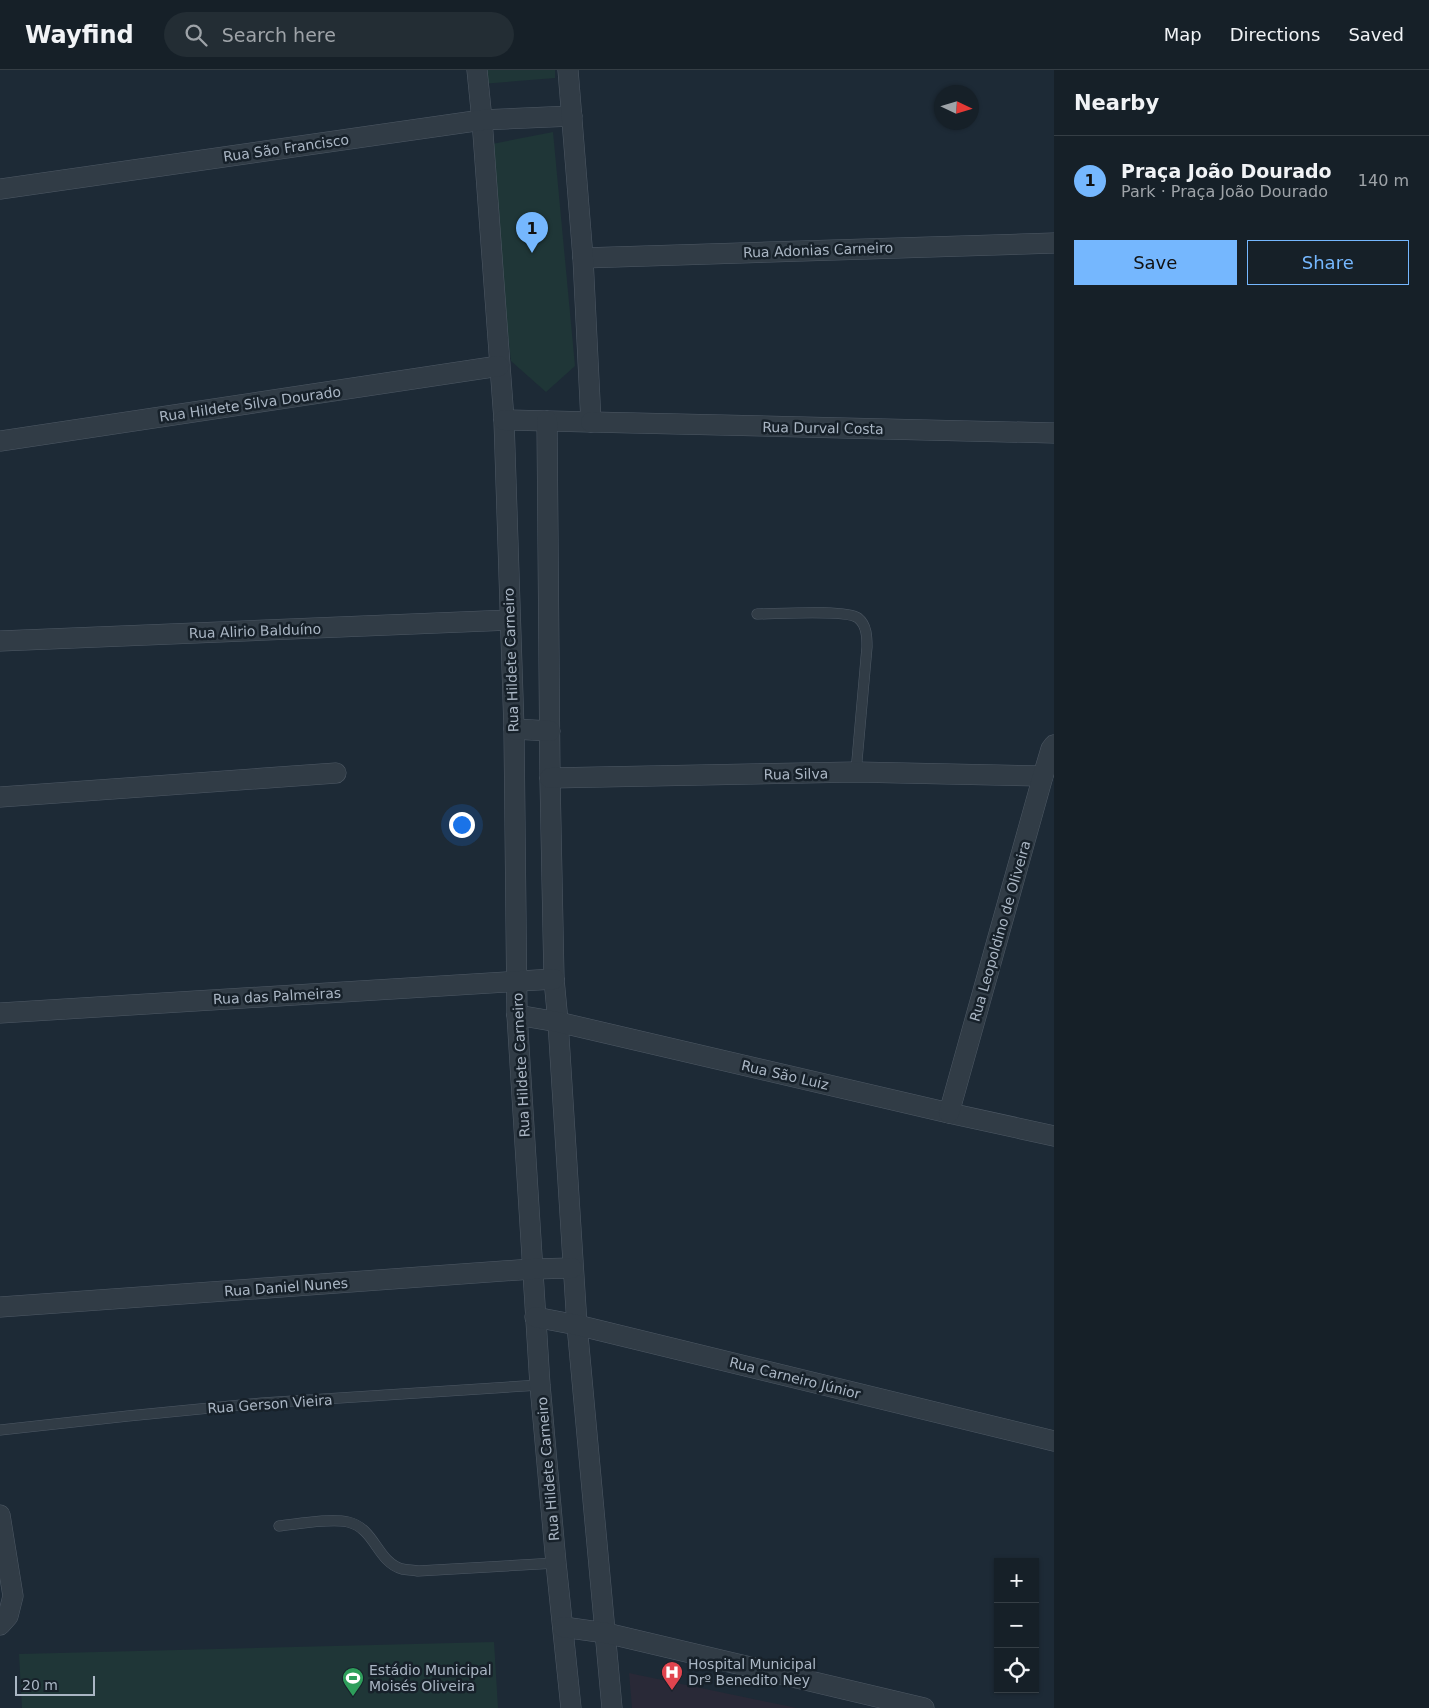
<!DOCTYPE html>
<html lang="en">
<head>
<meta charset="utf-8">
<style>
  body { margin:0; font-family:"DejaVu Sans",sans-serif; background:#232d34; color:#f1f3f6 }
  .controls { position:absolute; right:15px; bottom:15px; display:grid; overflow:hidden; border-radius:0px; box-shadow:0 1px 4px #0004 }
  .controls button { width:45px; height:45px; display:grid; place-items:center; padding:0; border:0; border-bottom:1px solid #353e45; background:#162028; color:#f1f3f6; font:25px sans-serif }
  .compass { position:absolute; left:934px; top:15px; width:45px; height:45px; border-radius:50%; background:#162028; box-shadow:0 1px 4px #0004; rotate:94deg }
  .scale { position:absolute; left:15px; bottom:12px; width:80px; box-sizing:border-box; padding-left:5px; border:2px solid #aab6c4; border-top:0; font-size:14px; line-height:18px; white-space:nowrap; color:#aab6c4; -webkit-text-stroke:4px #17212a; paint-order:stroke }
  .you { position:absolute; left:461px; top:754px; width:18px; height:18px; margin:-12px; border:4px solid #fff; border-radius:50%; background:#1a73e8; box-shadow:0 0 0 8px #1a73e833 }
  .badge { display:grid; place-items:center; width:32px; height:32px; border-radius:50%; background:#75b7fe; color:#111; font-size:16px; font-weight:700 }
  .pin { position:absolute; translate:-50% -41px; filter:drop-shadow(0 1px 2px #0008) }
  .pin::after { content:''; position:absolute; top:26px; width:18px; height:15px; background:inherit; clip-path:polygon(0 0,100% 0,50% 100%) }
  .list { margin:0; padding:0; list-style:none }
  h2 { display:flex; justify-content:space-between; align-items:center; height:65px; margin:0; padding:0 20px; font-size:21px }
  h2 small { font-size:16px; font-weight:400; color:#9ea3a8 }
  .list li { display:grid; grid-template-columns:32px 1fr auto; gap:15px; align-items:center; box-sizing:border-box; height:90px; padding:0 20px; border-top:1px solid #353e45 }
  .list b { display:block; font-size:19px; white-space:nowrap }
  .list p { margin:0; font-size:16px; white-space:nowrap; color:#9ea3a8 }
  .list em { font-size:16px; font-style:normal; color:#9ea3a8 }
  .actions { display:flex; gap:10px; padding:15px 20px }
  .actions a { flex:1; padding:11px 0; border:1px solid #75b7fe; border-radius:0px; text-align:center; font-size:18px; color:#75b7fe }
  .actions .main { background:#75b7fe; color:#111 }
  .icon { flex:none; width:28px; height:28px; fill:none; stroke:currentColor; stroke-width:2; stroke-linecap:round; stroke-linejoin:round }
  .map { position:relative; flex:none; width:1054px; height:1638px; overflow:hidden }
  header { display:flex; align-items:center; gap:30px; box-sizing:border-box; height:70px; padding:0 25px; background:#162028; border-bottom:1px solid #353e45 }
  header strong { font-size:24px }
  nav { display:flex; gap:28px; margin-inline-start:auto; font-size:18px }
  .search { width:350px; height:45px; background:#232d34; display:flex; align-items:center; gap:12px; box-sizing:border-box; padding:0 18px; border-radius:28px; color:#9ea3a8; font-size:19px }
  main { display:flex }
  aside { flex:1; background:#162028 }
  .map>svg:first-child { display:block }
  .medical { fill:#292937 }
  .green { fill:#1f3637 }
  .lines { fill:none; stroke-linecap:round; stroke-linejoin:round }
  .service-casing { stroke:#4e5965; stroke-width:11 }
  .minor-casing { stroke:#4e5965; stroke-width:21 }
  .service { stroke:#313c46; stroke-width:10 }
  .minor { stroke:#313c46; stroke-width:20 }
  .labels { text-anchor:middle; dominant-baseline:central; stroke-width:5; stroke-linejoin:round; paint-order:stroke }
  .street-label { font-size:14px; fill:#aab6c4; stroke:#17212a }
  .poi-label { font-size:14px; fill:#aab6c4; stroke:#17212a; text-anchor:start }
</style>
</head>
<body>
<header>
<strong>Wayfind</strong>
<div class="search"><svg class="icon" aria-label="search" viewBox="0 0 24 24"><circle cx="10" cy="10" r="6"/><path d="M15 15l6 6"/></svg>Search here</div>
<nav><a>Map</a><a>Directions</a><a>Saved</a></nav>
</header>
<main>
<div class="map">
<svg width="1054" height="1638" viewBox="0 0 1054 1638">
  <rect width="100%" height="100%" fill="#1d2a36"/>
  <!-- medical -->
  <polygon class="medical" points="629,1603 797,1638 632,1638"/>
  <!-- green -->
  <g class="green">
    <polygon points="479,0 555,0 555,8 481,14"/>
    <polygon points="553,62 575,296 546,322 511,291 487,75"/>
    <polygon points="494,1572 498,1638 22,1638 19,1584"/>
  </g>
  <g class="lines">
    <!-- service casing -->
    <g class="service-casing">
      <g id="service">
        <path d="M757 544C776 544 846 539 858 548 867 555 867 568 867 577L856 702"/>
        <polyline points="0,1360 128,1346 262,1333 540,1315"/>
        <path d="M279 1456C298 1454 330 1448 348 1452 375 1458 377 1492 402 1499 407 1500 413 1500 418 1501L556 1493"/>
      </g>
    </g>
    <!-- minor casing -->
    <g class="minor-casing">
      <g id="minor">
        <polyline points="477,0 482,50 504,350 514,659 517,945 540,1315 556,1493 571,1638"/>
        <polyline points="0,119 482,50 572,46"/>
        <polyline points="583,188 1054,173"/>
        <polyline points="504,350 591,352 583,188 568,0"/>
        <polyline points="547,351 550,708 554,909 558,952 577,1255 612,1638"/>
        <polyline points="591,352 1054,363"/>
        <polyline points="0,371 499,296"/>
        <polyline points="0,571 510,550"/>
        <polyline points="514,659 550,661"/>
        <polyline points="550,708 856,702 1043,706"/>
        <polyline points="0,727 336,703"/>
        <polyline points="0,943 554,909"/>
        <polyline points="517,945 558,952 949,1043 1054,1066"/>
        <polyline points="949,1043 1043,706 1051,679 1054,675"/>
        <polyline points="0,1237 532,1199 572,1198"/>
        <polyline points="535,1247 577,1255 1054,1371"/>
        <polyline points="0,1445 13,1526 8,1546 0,1555"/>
        <polyline points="563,1557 606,1563 924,1638"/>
      </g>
    </g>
    <!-- service -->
    <use href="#service" class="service"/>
    <!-- minor -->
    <use href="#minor" class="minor"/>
  </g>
  <!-- icons -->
  <defs>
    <g id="hospital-pin" transform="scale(1.125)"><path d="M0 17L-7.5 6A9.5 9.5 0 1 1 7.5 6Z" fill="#e0444e" stroke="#17212a"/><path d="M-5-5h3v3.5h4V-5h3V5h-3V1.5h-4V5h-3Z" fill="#fff"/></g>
    <g id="stadium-pin" transform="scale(1.125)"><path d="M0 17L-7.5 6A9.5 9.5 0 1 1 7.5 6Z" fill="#2e9e5b" stroke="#17212a"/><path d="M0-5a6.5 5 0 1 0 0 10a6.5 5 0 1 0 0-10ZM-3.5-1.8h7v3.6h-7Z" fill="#fff"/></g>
  </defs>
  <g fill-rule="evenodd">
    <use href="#hospital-pin" x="672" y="1602"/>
    <use href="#stadium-pin" x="353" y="1608"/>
  </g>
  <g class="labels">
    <!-- street labels -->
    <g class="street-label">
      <text transform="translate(286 78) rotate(-8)">Rua São Francisco</text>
      <text transform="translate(818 180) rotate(-2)">Rua Adonias Carneiro</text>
      <text transform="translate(250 334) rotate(-8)">Rua Hildete Silva Dourado</text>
      <text transform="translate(823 358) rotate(1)">Rua Durval Costa</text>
      <text transform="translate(255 561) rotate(-2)">Rua Alirio Balduíno</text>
      <text transform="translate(511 590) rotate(-92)">Rua Hildete Carneiro</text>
      <text transform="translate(796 704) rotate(-1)">Rua Silva</text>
      <text transform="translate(1000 861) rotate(-74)">Rua Leopoldino de Oliveira</text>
      <text transform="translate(277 926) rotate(-3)">Rua das Palmeiras</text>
      <text transform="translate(521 995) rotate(-93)">Rua Hildete Carneiro</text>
      <text transform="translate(785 1005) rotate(13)">Rua São Luiz</text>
      <text transform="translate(286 1217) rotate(-4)">Rua Daniel Nunes</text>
      <text transform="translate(795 1308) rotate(14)">Rua Carneiro Júnior</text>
      <text transform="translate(270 1334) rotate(-4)">Rua Gerson Vieira</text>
      <text transform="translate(548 1399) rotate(-95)">Rua Hildete Carneiro</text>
    </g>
    <!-- poi labels -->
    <g class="poi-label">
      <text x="688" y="1594">Hospital Municipal<tspan x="688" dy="16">Drº Benedito Ney</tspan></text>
      <text x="369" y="1600">Estádio Municipal<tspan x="369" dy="16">Moisés Oliveira</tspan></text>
    </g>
  </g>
</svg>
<div class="controls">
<button>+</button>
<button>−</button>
<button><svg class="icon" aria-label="locate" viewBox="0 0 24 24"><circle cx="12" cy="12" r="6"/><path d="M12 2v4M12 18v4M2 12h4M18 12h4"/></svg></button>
</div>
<svg class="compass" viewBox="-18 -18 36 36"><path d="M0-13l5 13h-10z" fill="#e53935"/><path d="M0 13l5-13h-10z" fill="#9ea3a8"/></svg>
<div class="scale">20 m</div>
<div class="you"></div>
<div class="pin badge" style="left:532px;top:183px">1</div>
</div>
<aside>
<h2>Nearby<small></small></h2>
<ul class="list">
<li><span class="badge">1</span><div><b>Praça João Dourado</b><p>Park · Praça João Dourado</p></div><em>140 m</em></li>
</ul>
<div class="actions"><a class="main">Save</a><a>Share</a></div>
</aside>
</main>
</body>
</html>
